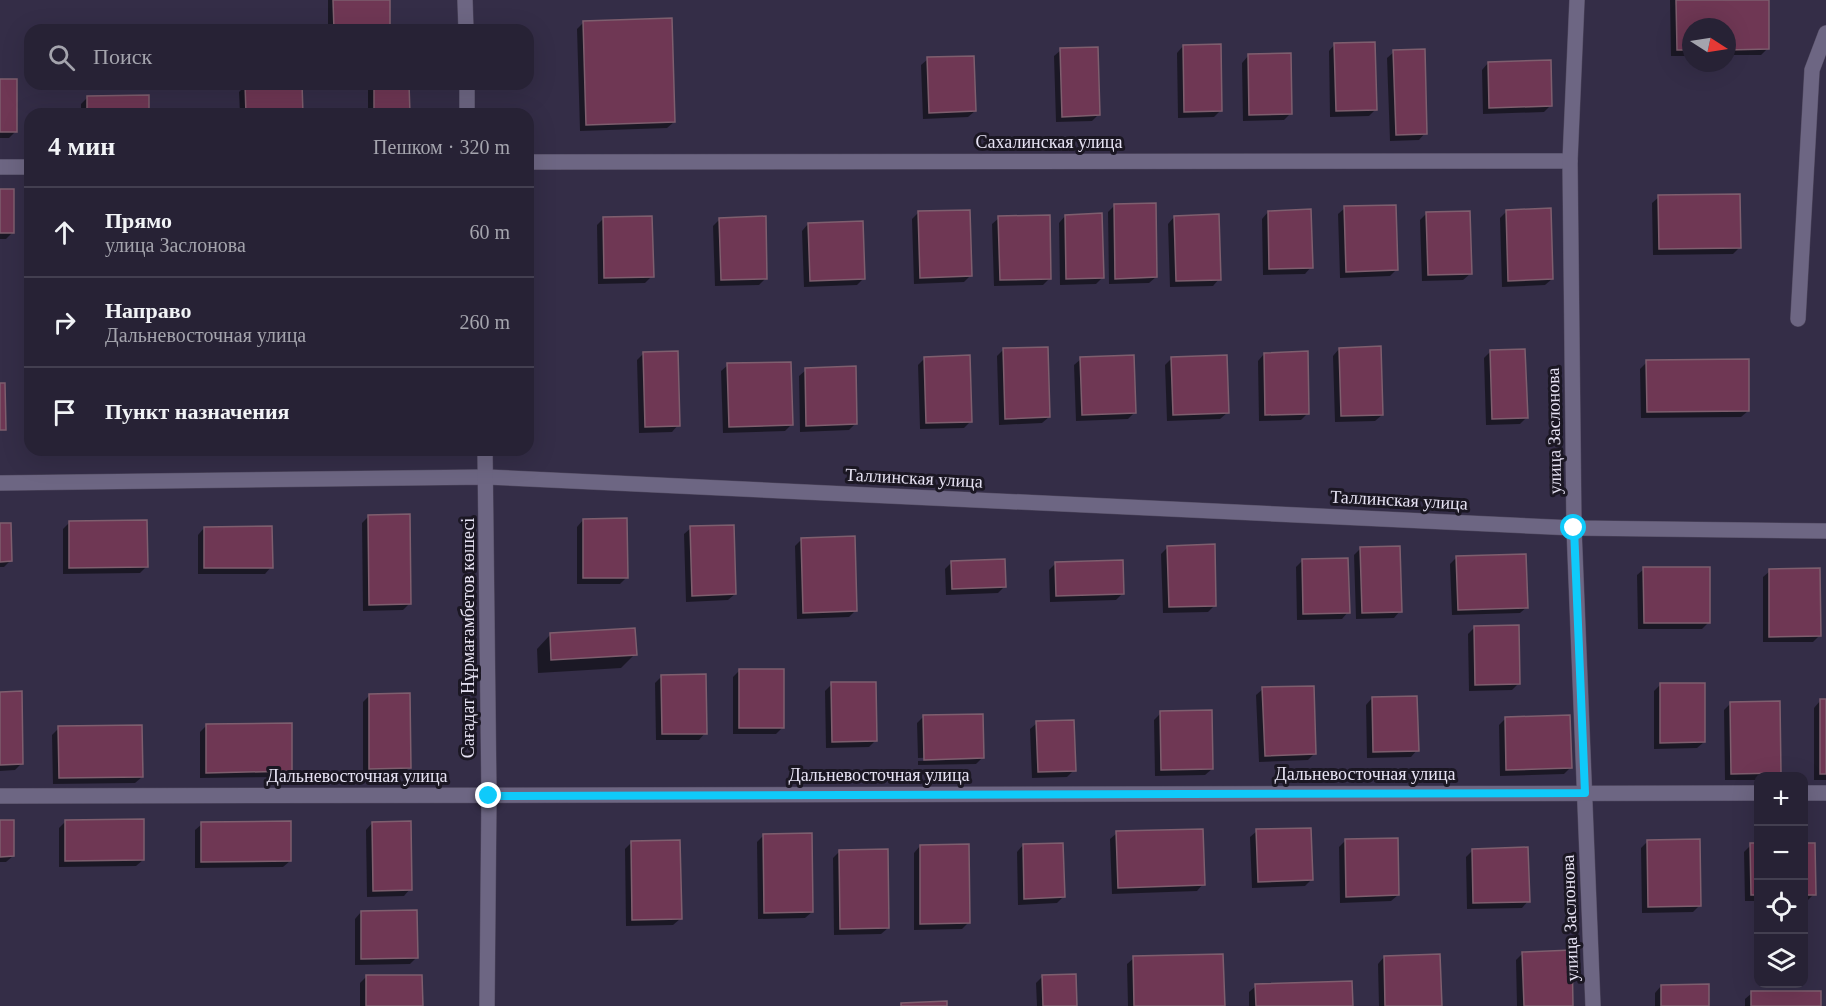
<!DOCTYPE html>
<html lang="ru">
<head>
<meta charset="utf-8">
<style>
  body { margin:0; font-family:"Times New Roman",serif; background:#332f41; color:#f1f3f6 }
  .controls { position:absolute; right:18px; bottom:18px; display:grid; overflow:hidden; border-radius:12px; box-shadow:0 6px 24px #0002 }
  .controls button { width:54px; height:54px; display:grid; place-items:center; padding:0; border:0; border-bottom:2px solid #433f50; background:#272235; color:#f1f3f6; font:30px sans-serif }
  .compass { position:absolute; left:1682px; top:18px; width:54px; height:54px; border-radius:50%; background:#272235; box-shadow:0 6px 24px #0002; rotate:102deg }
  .stop { position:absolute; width:18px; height:18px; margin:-14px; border:4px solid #0fcafa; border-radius:50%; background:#fff }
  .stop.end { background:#0fcafa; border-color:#fff; box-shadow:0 2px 6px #0008 }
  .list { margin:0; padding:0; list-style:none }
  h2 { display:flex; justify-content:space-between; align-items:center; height:78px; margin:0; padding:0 24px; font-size:26px }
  h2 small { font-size:20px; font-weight:400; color:#a4a4ad }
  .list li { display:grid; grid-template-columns:39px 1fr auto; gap:18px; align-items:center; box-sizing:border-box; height:90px; padding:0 24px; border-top:2px solid #433f50 }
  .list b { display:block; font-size:22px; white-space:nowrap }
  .list p { margin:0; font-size:20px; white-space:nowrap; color:#a4a4ad }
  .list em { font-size:20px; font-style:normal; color:#a4a4ad }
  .icon { flex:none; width:33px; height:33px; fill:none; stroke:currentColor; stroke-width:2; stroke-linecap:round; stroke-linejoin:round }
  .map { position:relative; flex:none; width:1826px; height:1006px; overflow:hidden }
  .search { position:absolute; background:#272235; box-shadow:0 6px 24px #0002; left:24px; top:24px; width:510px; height:66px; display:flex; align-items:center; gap:15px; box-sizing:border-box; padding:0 21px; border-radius:18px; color:#a4a4ad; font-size:22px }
  .panel { position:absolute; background:#272235; box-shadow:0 6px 24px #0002; left:24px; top:108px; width:510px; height:348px; border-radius:18px }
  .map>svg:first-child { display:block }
  .shadow { fill:#0007 }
  .building { fill:#6f3754; stroke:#7e5e6e; stroke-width:1.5 }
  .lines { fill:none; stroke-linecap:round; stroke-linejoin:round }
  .service-casing { stroke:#514a60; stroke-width:16 }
  .minor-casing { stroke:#514a60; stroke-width:16 }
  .secondary-casing { stroke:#514a60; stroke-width:16 }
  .service { stroke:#6d6683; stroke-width:15 }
  .minor { stroke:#6d6683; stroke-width:15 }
  .secondary { stroke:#6d6683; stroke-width:15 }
  .route { stroke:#0fcafa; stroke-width:8 }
  .labels { text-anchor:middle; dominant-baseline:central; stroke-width:6; stroke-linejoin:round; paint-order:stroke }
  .street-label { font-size:18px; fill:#e7e3f4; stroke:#1b1723 }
</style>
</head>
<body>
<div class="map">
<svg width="1826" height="1006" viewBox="0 0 1826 1006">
  <rect width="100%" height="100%" fill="#342d47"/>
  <!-- shadow -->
  <g class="shadow">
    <polygon points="328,0 388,0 389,30 328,30"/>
    <polygon points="1670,0 1767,0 1768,48 1761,55 1727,55 1727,27 1691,27 1691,56 1671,56"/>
    <polygon points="584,22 674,122 667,128 580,131 577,29"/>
    <polygon points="1335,44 1376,109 1369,116 1330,117 1329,51"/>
    <polygon points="1183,46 1221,110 1214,117 1178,118 1177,53"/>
    <polygon points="1061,50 1098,115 1092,121 1056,122 1054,56"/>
    <polygon points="1394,52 1425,133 1419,140 1390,141 1387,58"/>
    <polygon points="1248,56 1291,113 1284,120 1243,121 1242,63"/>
    <polygon points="928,59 975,111 968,117 923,119 921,65"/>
    <polygon points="1488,63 1550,106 1544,112 1483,114 1482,70"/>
    <polygon points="0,80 16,131 9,138 0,138"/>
    <rect x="368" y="84" width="40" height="30"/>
    <polygon points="246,85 301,114 240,114 239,92"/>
    <polygon points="88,97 147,114 81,114 81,104"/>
    <polygon points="0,191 13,232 6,239 0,239"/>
    <polygon points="1659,197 1739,248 1733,254 1653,255 1652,203"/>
    <polygon points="1114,206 1156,277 1149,283 1109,284 1108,212"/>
    <polygon points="1345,208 1396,270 1390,276 1340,278 1338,214"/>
    <polygon points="1507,211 1552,279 1545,285 1502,287 1500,218"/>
    <polygon points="1268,212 1311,267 1305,274 1263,275 1262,219"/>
    <polygon points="918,213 971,275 964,282 914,284 912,219"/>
    <polygon points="1427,213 1470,274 1463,280 1422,281 1420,220"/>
    <polygon points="1065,216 1103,277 1096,284 1060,285 1059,223"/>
    <polygon points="1174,217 1219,279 1213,286 1170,287 1168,224"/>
    <polygon points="999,218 1050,278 1043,285 994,286 992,224"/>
    <polygon points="603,219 652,276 645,283 598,284 597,225"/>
    <polygon points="720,219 766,278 759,285 715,286 713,226"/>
    <polygon points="808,224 864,278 857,285 804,287 802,231"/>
    <polygon points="1004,349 1049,417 1042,423 999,425 997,356"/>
    <polygon points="1339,349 1382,415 1375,421 1335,422 1333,356"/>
    <polygon points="1491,351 1526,418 1520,424 1486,425 1484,358"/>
    <polygon points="644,353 678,425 672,432 639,433 637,360"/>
    <polygon points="1264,354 1308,413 1301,420 1259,421 1258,361"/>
    <polygon points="925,358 971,421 964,428 920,429 918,365"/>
    <polygon points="1172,358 1227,413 1220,419 1167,421 1165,365"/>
    <polygon points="1081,359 1134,413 1128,419 1076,421 1074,365"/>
    <polygon points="1647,362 1748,411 1741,417 1641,418 1640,369"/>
    <polygon points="728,365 791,425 785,431 723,433 721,371"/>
    <polygon points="806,370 855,424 849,430 800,432 799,376"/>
    <polygon points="369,516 409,604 403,610 363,611 362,523"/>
    <polygon points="583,520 627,577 620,584 577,584 577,527"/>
    <polygon points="69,523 146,567 140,573 63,574 63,529"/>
    <polygon points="0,524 10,561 4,567 0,567"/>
    <polygon points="204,528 271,567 265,574 198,574 198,535"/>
    <polygon points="691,528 735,594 728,600 686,602 684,534"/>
    <polygon points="802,539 855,611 849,617 797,619 795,546"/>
    <polygon points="1168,547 1215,605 1208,612 1163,613 1161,554"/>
    <polygon points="1360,549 1400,611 1394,618 1356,619 1354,555"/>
    <polygon points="1457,557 1527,607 1520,613 1452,615 1450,564"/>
    <polygon points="1302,561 1348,612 1342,619 1297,620 1296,567"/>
    <polygon points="952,562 1004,587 998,593 946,595 945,569"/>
    <polygon points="1056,563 1123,593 1116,600 1050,602 1049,570"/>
    <polygon points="1644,569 1709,622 1702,629 1638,629 1637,575"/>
    <polygon points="1770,571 1820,635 1813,642 1763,642 1763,577"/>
    <polygon points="1475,627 1518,684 1512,690 1469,691 1468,634"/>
    <polygon points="550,635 635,654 621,668 538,673 537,649"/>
    <polygon points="739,671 783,727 776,734 733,734 733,677"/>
    <polygon points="662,676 705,733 699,740 656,740 655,683"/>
    <polygon points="832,684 875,741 869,747 826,748 825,691"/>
    <polygon points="1660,685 1704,742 1697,748 1654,749 1654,691"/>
    <polygon points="1263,689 1314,754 1308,760 1259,762 1256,695"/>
    <polygon points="0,693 21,764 15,770 0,771"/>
    <polygon points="370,695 410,767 403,774 363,775 363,702"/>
    <polygon points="1372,698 1417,750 1411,757 1367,758 1366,705"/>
    <polygon points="1820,701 1826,701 1826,780 1814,780 1814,708"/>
    <polygon points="1731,703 1780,773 1776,776 1758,776 1758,780 1725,780 1724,710"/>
    <polygon points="1161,713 1212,769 1205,775 1155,776 1154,720"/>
    <polygon points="923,717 983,757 976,764 918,765 918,761 978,759 978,756 918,758 917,723"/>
    <polygon points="1505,719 1570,768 1564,774 1500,776 1499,725"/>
    <polygon points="1037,723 1074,770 1067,777 1032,778 1030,729"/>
    <polygon points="207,725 290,771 284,777 200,778 200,732"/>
    <polygon points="59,728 142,777 135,783 53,784 52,735"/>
    <polygon points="0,821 13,856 6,862 0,862"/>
    <polygon points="65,822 143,860 136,866 59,867 59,828"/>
    <polygon points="372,823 410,889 404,896 367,897 366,830"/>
    <polygon points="202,824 290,861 283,867 195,868 195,830"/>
    <polygon points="1257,831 1311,880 1305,886 1252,888 1250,837"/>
    <polygon points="1117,833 1203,884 1197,891 1112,894 1110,839"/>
    <polygon points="764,835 812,912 805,918 758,919 757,842"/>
    <polygon points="1345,841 1398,895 1391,901 1340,903 1339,847"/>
    <polygon points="1648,841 1699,906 1693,912 1642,913 1641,848"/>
    <polygon points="632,842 680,919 673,925 626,926 625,849"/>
    <polygon points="1023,845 1063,897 1057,903 1018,905 1017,852"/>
    <polygon points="1751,845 1758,845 1758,901 1745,901 1744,852"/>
    <polygon points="1804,845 1814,845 1814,894 1808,900 1804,901"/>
    <polygon points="920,846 968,923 962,929 914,930 914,853"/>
    <polygon points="1473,850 1528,901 1522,908 1467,909 1466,857"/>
    <polygon points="840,851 888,928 881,934 834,935 833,858"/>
    <polygon points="361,912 416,958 410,964 355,965 355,919"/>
    <polygon points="1523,953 1572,1006 1517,1006 1516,960"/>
    <polygon points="1384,957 1440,1006 1379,1006 1378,964"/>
    <polygon points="1134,958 1223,1006 1128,1006 1127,964"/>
    <polygon points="366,977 421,1006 360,1006 360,983"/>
    <polygon points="1042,977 1075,1006 1037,1006 1036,983"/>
    <polygon points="1256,986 1351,1006 1249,1006 1249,992"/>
    <polygon points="1661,986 1708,1006 1655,1006 1655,993"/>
    <polygon points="1752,993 1820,1006 1745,1006 1745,999"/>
  </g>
  <!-- building -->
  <g class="building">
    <polygon points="333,0 390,0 390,30 334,30"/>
    <polygon points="1676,0 1769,0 1769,49 1727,50 1727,27 1691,27 1691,50 1677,50"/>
    <polygon points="672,18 675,122 586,125 583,21"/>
    <polygon points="1375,42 1377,110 1336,111 1334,43"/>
    <polygon points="1221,44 1222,111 1184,112 1183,45"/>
    <polygon points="1098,47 1100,115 1062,117 1060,48"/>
    <polygon points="1425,49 1427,134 1396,135 1393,50"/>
    <polygon points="1291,53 1292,114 1249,115 1248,54"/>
    <polygon points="974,56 976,111 929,113 927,57"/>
    <polygon points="1551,60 1552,106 1489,108 1488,62"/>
    <rect x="0" y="79" width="17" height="53"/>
    <polygon points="245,84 302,84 303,114 246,114"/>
    <polygon points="374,84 409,84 410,114 374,114"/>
    <polygon points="149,95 149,114 87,114 87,96"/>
    <rect x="0" y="189" width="14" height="44"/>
    <polygon points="1740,194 1741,248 1659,249 1658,195"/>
    <polygon points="1156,203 1157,277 1115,279 1114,204"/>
    <polygon points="1396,205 1398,270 1346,272 1344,206"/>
    <polygon points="1551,208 1553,279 1508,281 1506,210"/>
    <polygon points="1311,209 1313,268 1269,269 1268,211"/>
    <polygon points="970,210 972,276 920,278 918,211"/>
    <polygon points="1470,211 1472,274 1428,275 1426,212"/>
    <polygon points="1102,213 1104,278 1066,279 1065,215"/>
    <polygon points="1219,214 1221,280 1176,281 1174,216"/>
    <polygon points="1050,215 1051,279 1000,280 998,216"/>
    <polygon points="652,216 654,277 604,278 603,217"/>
    <polygon points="766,216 767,279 721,280 719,218"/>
    <polygon points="863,221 865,279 810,281 808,223"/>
    <polygon points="1381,346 1383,415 1341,416 1339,348"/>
    <polygon points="1048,347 1050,417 1005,419 1003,348"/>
    <polygon points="1525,349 1528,418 1492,419 1490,350"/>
    <polygon points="678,351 680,426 645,427 643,352"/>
    <polygon points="1308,351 1309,414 1265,415 1264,353"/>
    <polygon points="970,355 972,422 926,423 924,357"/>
    <polygon points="1134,355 1136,413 1082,415 1080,357"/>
    <polygon points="1227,355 1229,413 1173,415 1171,357"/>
    <polygon points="1749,359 1749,411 1647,412 1646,360"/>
    <polygon points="791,362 793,425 729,427 727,363"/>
    <polygon points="856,366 857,424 806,426 805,368"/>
    <polygon points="0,383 5,383 6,430 0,430"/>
    <polygon points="410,514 411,604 369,605 368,515"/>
    <polygon points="627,518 628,578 583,578 583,519"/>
    <polygon points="147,520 148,567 69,568 69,521"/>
    <polygon points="0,523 11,523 12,561 0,562"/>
    <polygon points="734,525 736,594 692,596 690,526"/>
    <polygon points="272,526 273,568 204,568 204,527"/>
    <polygon points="855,536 857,611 803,613 801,538"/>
    <polygon points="1215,544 1216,606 1169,607 1167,546"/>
    <polygon points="1400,546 1402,612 1362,613 1360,547"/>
    <polygon points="1526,554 1528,608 1458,610 1456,556"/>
    <polygon points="1348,558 1350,613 1303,614 1302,559"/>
    <polygon points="1005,559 1006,587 952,589 951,561"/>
    <polygon points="1123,560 1124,594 1056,596 1055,562"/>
    <polygon points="1643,567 1710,567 1710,623 1644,623"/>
    <polygon points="1820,568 1821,636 1769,637 1769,569"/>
    <polygon points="1519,625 1520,684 1475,685 1474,626"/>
    <polygon points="635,628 637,655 551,660 550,633"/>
    <rect x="739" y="669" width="45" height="59"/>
    <polygon points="706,674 707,734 662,734 661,675"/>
    <polygon points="831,682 876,682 877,741 832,742"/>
    <polygon points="1660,683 1705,683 1705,742 1660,743"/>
    <polygon points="1314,686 1316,754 1265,756 1262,687"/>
    <polygon points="22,691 23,764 0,765 0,692"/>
    <polygon points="410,693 411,768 369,769 369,694"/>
    <polygon points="1417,696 1419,751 1373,752 1372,697"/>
    <rect x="1820" y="699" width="6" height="75"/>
    <polygon points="1780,701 1781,773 1731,774 1730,702"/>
    <polygon points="1212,710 1213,769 1161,770 1160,711"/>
    <polygon points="983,714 984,758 924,760 923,715"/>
    <polygon points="1570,715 1572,768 1506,770 1505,717"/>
    <polygon points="1074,720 1076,771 1038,772 1036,721"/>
    <polygon points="292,723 292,771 206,773 206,724"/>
    <polygon points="142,725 143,777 59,778 58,726"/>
    <polygon points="144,819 144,860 65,861 65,820"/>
    <polygon points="0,820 14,820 14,856 0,857"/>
    <polygon points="291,821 291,861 201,862 201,822"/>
    <polygon points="411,821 412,890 373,891 372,822"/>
    <polygon points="1311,828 1313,880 1258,882 1256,829"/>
    <polygon points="1203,829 1205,885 1118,888 1116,831"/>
    <polygon points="812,833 813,912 764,913 763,834"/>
    <polygon points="1398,838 1399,895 1346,897 1345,839"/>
    <polygon points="1700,839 1701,906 1648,907 1647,840"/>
    <polygon points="680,840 682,919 632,920 631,841"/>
    <polygon points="1063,843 1065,897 1024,899 1023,844"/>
    <polygon points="1750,843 1758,843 1758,895 1751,895"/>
    <polygon points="1804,843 1815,843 1816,895 1804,895"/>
    <polygon points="969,844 970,923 920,924 920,845"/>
    <polygon points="1528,847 1530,902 1473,903 1472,849"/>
    <polygon points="888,849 889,928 840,929 839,850"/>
    <polygon points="417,910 418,958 361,959 361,911"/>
    <polygon points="1572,950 1573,1006 1524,1006 1522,952"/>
    <polygon points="1223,954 1225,1006 1134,1006 1133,956"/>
    <polygon points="1440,954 1442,1006 1385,1006 1384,956"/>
    <polygon points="1076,974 1077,1006 1043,1006 1042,975"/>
    <polygon points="366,975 422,975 423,1006 366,1006"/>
    <polygon points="1352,981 1353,1006 1256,1006 1255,984"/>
    <polygon points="1709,984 1709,1006 1661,1006 1661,985"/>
    <rect x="1751" y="991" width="70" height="15"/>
    <polygon points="947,1001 947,1006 901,1006 901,1003"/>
  </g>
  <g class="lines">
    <!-- service casing -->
    <g class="service-casing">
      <g id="service">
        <polyline points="528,162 1570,161"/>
        <polyline points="1798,319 1812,70 1826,33"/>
      </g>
    </g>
    <!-- minor casing -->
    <g class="minor-casing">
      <g id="minor">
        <polyline points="1577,0 1570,161 1574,528 1593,1006"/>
        <polyline points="0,167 30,167"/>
        <polyline points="0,483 487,477 1574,528 1826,531"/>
        <polyline points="1804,793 1826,793"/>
        <polyline points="0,796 1758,793"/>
      </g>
    </g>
    <!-- secondary casing -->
    <g class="secondary-casing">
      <g id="secondary">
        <polyline points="465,0 466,30"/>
        <polyline points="467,84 467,114"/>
        <polyline points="485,450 489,796 487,1006"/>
      </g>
    </g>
    <!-- service -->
    <use href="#service" class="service"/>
    <!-- minor -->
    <use href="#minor" class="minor"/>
    <!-- secondary -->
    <use href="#secondary" class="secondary"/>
  </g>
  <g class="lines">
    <!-- route -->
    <polyline class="route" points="489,796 1585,793 1574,528"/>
  </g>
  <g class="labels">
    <!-- street labels -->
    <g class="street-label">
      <text x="1049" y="142">Сахалинская улица</text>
      <text transform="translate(1554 431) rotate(-91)">улица Заслонова</text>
      <text transform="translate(914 478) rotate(3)">Таллинская улица</text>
      <text transform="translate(1399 500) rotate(3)">Таллинская улица</text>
      <text transform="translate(468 638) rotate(-90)">Сағадат Нұрмағамбетов көшесі</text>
      <text x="1365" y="774">Дальневосточная улица</text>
      <text x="879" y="775">Дальневосточная улица</text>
      <text x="357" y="776">Дальневосточная улица</text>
      <text transform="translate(1570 918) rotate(-92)">улица Заслонова</text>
    </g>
  </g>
</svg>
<div class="controls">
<button>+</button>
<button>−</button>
<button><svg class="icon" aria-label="locate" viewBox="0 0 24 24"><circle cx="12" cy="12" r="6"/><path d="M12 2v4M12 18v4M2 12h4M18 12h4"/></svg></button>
<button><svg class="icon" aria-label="layers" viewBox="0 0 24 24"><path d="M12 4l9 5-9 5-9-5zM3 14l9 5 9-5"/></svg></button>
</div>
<svg class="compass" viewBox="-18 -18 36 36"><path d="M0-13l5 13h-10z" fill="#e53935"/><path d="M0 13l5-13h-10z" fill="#a4a4ad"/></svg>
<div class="stop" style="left:1574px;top:528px"></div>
<div class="stop end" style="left:489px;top:796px"></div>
<div class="search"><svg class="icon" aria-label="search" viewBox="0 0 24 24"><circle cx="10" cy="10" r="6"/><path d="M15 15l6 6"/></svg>Поиск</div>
<section class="panel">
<h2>4 мин<small>Пешком · 320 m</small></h2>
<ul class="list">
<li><svg class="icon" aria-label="ahead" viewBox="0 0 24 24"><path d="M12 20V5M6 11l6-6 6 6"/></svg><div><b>Прямо</b><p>улица Заслонова</p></div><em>60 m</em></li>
<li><svg class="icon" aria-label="right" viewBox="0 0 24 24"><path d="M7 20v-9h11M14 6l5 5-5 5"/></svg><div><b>Направо</b><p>Дальневосточная улица</p></div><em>260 m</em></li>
<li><svg class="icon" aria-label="arrive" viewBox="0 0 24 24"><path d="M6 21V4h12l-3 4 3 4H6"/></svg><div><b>Пункт назначения</b></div></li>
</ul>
</section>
</div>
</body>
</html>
